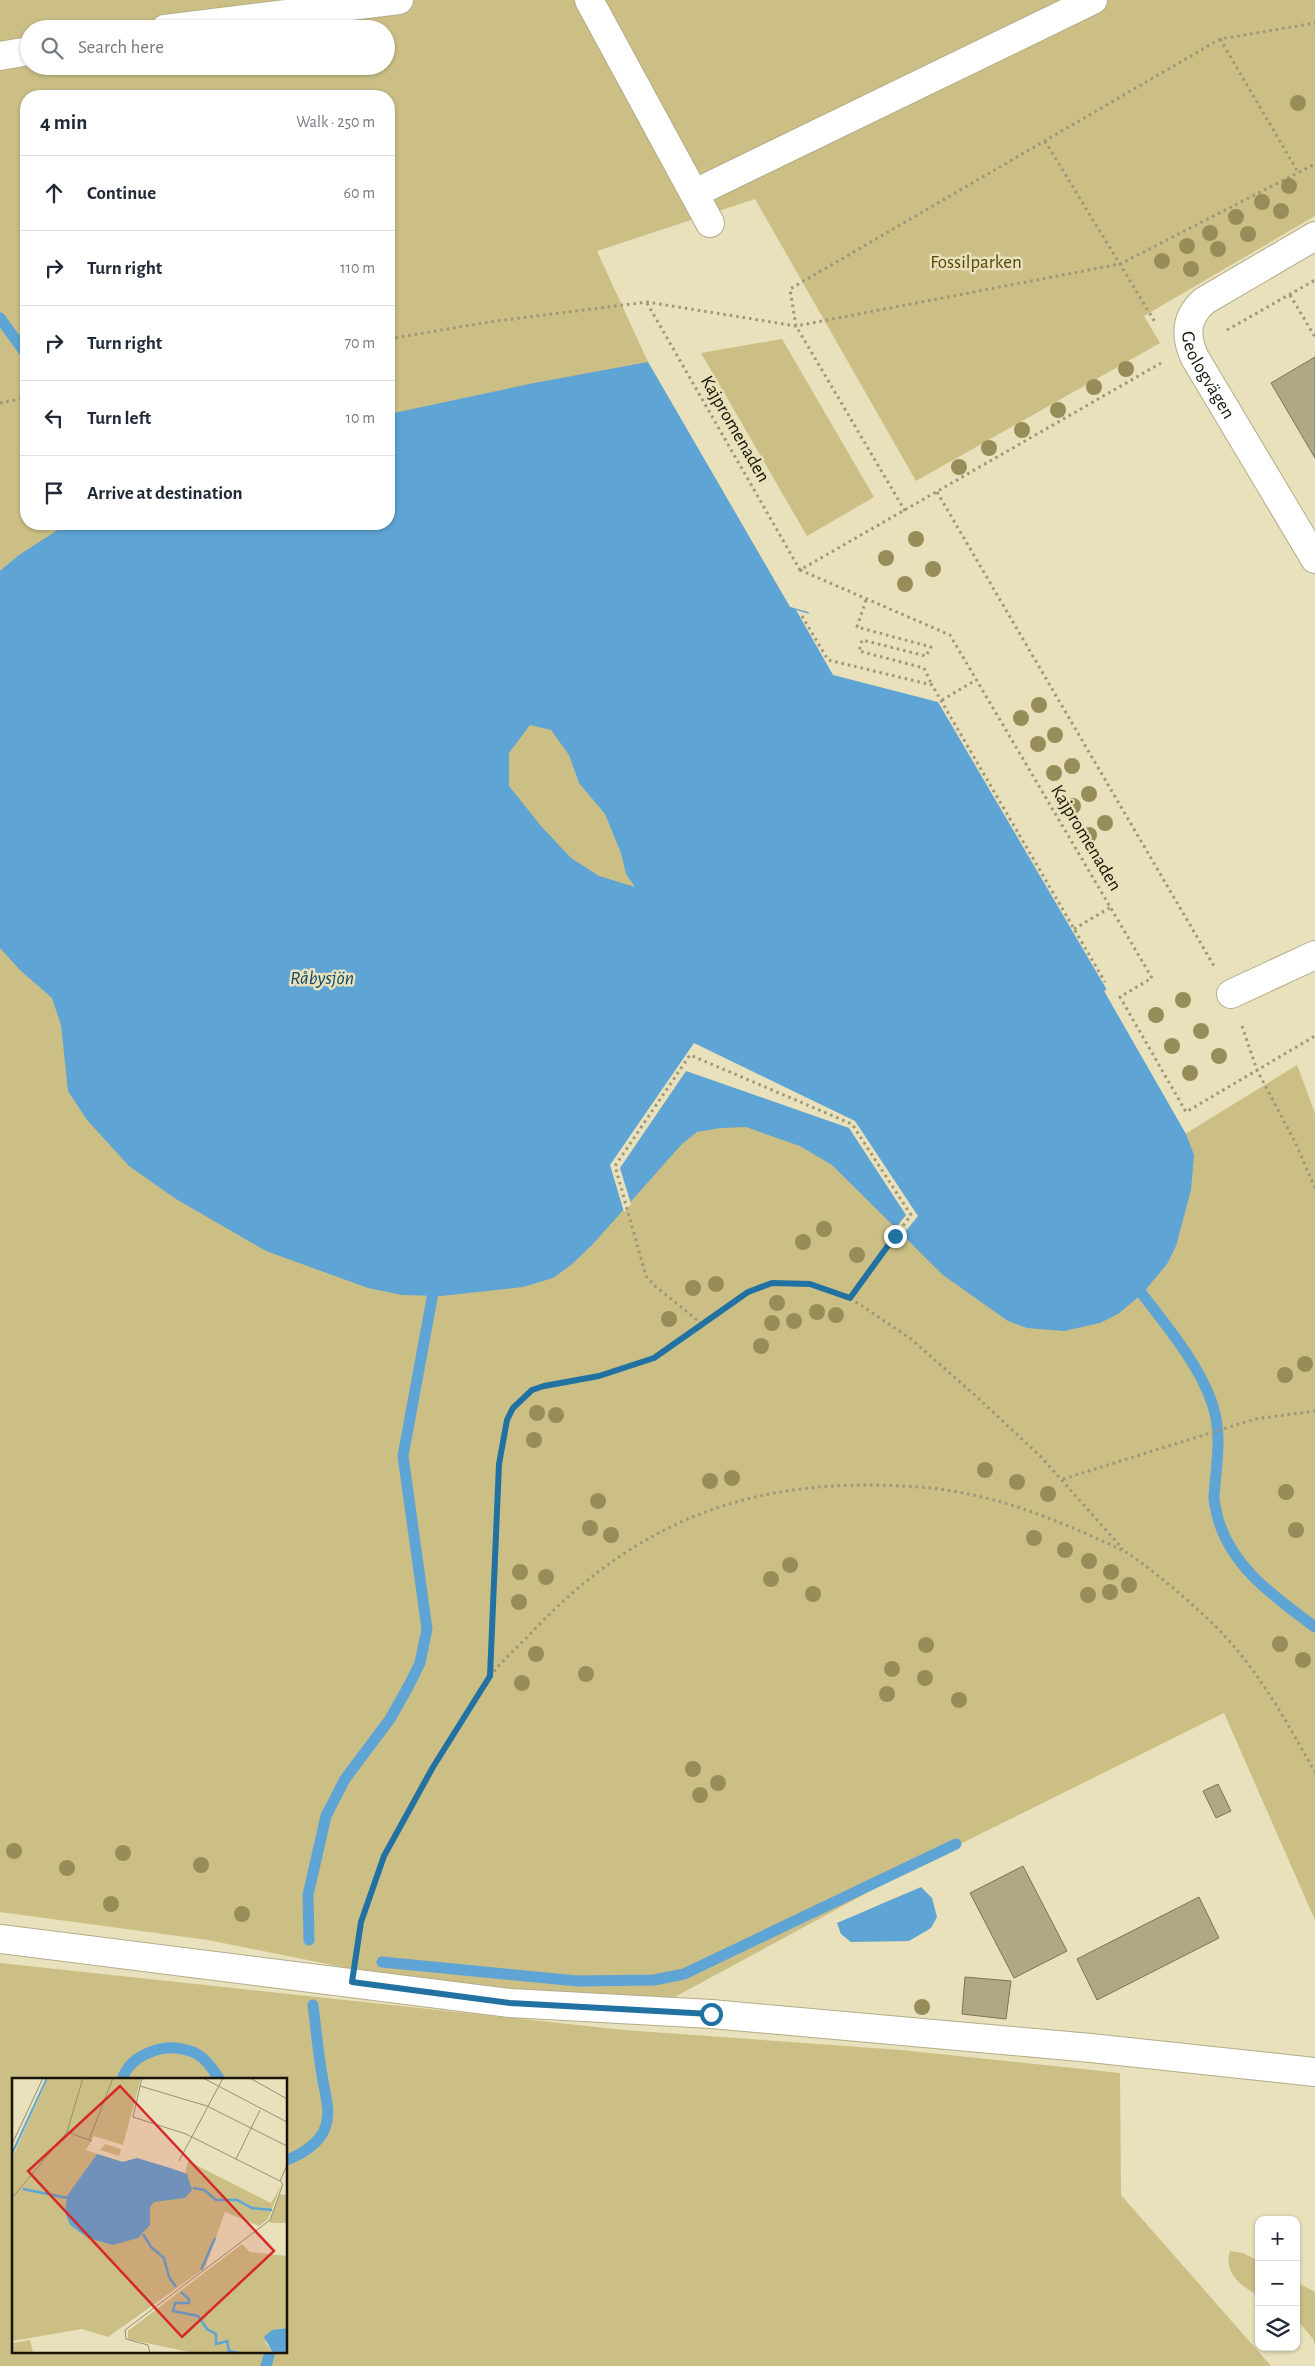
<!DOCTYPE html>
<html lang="en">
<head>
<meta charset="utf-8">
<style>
  body { margin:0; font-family:"Alegreya Sans",sans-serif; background:#f6f6f7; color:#1f2937 }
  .controls { position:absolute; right:15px; bottom:15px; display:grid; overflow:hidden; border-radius:10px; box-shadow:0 1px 4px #0004 }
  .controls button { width:45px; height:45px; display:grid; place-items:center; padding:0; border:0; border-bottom:1px solid #e0e1e3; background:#fff; color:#1f2937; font:25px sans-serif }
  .stop { position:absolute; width:15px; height:15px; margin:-11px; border:4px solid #2172a3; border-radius:50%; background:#fff }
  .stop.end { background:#2172a3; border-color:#fff; box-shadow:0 1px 5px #0008 }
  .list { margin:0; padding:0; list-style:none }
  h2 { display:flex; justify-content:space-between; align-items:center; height:65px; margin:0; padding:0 20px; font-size:21px }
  h2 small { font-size:16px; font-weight:400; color:#747a83 }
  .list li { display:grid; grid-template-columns:32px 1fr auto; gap:15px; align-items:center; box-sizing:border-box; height:75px; padding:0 20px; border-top:1px solid #e0e1e3 }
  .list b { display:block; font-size:19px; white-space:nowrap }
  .list em { font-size:16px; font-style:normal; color:#747a83 }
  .icon { flex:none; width:28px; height:28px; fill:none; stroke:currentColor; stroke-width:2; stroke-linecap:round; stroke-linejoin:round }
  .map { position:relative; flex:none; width:1315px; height:2366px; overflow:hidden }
  .search { position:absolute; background:#fff; box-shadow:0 1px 4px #0004; left:20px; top:20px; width:375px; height:55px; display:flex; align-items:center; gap:12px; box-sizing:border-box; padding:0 18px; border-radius:28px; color:#747a83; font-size:19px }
  .panel { position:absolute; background:#fff; box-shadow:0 1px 4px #0004; left:20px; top:90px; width:375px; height:440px; border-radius:20px }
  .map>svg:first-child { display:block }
  .green { fill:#cbbf86; fill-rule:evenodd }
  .water { fill:#5ea4d4; fill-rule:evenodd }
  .pier { fill:#e8e1bb }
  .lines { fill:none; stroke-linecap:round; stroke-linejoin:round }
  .stream { stroke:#5ea4d4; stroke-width:11 }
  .building { fill:#afa884; stroke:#7b7452 }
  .minor-casing { stroke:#b4ac88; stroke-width:30 }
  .path { stroke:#9d977a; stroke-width:3; stroke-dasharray:2.5 4; stroke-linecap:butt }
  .minor { stroke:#fff; stroke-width:28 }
  .tree { fill:#978d59 }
  .route { stroke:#2172a3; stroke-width:6 }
  .labels { text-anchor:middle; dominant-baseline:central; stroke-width:5; stroke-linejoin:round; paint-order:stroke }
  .park-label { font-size:19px; fill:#554909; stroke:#e8e1bb }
  .street-label { font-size:19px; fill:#171406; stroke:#e8e1bb }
  .water-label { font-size:20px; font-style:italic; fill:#114869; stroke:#e8e1bb }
  .inset-river { fill:none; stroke:#5ea4d4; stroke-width:2.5 }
  .inset-road { fill:none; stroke:#948f73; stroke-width:1 }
  .view { fill:#d62828; fill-opacity:0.15; stroke:#d62828; stroke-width:2.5 }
  .inset-edge { fill:none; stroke:#171406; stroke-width:2.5 }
</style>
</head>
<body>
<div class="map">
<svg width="1315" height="2366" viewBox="0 0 1315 2366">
  <rect width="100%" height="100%" fill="#e8e1bb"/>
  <!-- green -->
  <g class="green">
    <path d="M0 0H1315V216L1144 316 1160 343 916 481 755 199 597 251 648 362 790 607 808 612 831 651 1104 991 1185 1134 1297 1065 1315 1113V1920L1224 1713 924 1862 671 1999 512 1992 377 1974 208 1940 0 1912ZM29 29H386V66H29ZM26 96H389V524H26Z"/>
    <polygon points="782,339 874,497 807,536 701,353"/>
    <path d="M0 1963 624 2030 901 2050 1120 2073 1121 2195 1271 2366H0ZM14 2080H286V2352H14Z"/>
    <path d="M1230 2251 1243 2253 1259 2261V2296C1241 2286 1223 2273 1230 2251Z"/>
    <polygon points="1296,2282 1315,2292 1315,2345 1313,2339 1296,2318"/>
  </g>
  <!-- water -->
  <g class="water">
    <path d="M648 362 790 607 808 612 831 651 935 678 1114 985 1104 991 1186 1134 1194 1155 1191 1190 1176 1246 1167 1264 1142 1294 1118 1314 1100 1323 1064 1331 1027 1328 1008 1321 943 1275 832 1165 800 1146 746 1127 721 1128 697 1132 682 1144 593 1244 571 1265 553 1278 523 1287 441 1296 402 1295 368 1288 266 1251 176 1199 129 1166 87 1120 68 1091 61 1025 52 998 20 970 0 948V571L19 555 67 524H389V414L534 383ZM530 725 551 730 569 755 579 783 605 814 621 853 626 874 635 887 599 876 571 858 541 826 509 786V753Z"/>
    <polygon points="921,1887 932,1898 937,1917 931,1928 909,1941 851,1942 841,1934 837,1923"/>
  </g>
  <!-- pier -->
  <g class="pier">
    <polygon points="796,610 813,615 834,651 937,677 1116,985 1107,990 938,702 833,675"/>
    <polygon points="694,1043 855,1121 918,1216 901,1237 894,1230 906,1215 849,1128 686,1071 620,1168 631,1204 624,1212 610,1165"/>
  </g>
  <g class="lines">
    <!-- stream -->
    <g class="stream">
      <polyline points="0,318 26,354"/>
      <path d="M1133 1282C1160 1318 1198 1361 1212 1403 1223 1435 1216 1464 1214 1497 1214 1503 1216 1509 1217 1515 1230 1567 1275 1597 1315 1627"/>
      <polyline points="309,1940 308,1895 326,1816 345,1779 390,1719 408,1687 420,1663 427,1629 403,1456 435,1282"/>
      <polyline points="382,1962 577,1981 654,1980 684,1974 956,1844"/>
      <path d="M122 2080C130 2054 165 2042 190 2051 204 2055 212 2068 220 2080"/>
      <path d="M286 2160C301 2155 322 2142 326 2125 331 2109 324 2091 322 2075 318 2052 316 2029 313 2005"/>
      <polyline points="266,2366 270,2352"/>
    </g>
  </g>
  <!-- building -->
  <g class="building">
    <polygon points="1315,357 1315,458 1271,383"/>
    <polygon points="1218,1784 1231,1811 1216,1818 1203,1791"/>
    <polygon points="1023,1866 1067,1951 1014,1978 970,1893"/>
    <polygon points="1199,1897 1219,1938 1097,2000 1077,1959"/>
    <polygon points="965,1977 1011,1981 1006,2019 962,2014"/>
  </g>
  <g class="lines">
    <!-- minor casing -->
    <g class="minor-casing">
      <g id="minor">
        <polyline points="589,0 710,223"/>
        <polyline points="165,29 399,0"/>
        <polyline points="0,56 29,51"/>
        <polyline points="695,193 1093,0"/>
        <path id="s1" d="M1315 236 1204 301C1185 318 1185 337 1195 358L1315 559"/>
        <polyline points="1231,994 1315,955"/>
        <polyline points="0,1939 510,2003 711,2014 1091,2048 1315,2072"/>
      </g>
    </g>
    <!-- path -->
    <g class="path">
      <polyline points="1220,39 1298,172"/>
      <polyline points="1045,141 1155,322"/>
      <polyline points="1290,295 1315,337"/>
      <polyline points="647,303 800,570 1161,363"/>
      <polyline points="1227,330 1315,280"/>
      <polyline points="389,339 489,322 647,302 796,326 1120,264 1315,164"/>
      <polyline points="0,403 26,398"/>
      <polyline points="937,492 1214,966"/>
      <polyline points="905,511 796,326 790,289 1220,39 1315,23"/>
      <polyline points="800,570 950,635 1152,978 1120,997 1186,1112 1315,1036"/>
      <polyline points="866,600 857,627 931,647 926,656 862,640 859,651 924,668 932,685"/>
      <polyline points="802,616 828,660 932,685 1105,982"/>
      <polyline points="942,700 976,680"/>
      <polyline points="1074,929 1111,907"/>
      <polyline points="1242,1026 1257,1070 1296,1144 1315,1188"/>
      <polyline points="702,1324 655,1286 646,1276 615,1166 690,1055 852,1124 911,1215 850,1298"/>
      <polyline points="1063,1479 1255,1419 1315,1411"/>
      <polyline points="490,1675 499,1464 507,1420 513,1407 532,1390 544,1386 599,1376 654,1358 749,1292 772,1283 795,1282 829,1289 850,1298 911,1339 977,1397 1041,1457 1123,1549"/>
      <path d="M356 1949C370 1871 411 1802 453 1735 465 1717 475 1697 488 1679 500 1662 518 1647 533 1631 642 1516 760 1475 918 1487 978 1491 1032 1510 1087 1534 1101 1541 1116 1546 1129 1554 1162 1577 1212 1619 1237 1650 1268 1687 1291 1730 1315 1772"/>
    </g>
    <!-- minor -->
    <use href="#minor" class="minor"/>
  </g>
  <!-- trees -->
  <g class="tree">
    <circle cx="1298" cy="103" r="8"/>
    <circle cx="1289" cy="186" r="8"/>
    <circle cx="1262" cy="202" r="8"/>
    <circle cx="1281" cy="211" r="8"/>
    <circle cx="1236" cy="217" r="8"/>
    <circle cx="1210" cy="233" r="8"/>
    <circle cx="1248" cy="234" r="8"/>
    <circle cx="1187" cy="246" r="8"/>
    <circle cx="1218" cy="249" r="8"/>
    <circle cx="1162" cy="261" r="8"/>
    <circle cx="1191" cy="269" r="8"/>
    <circle cx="1126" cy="369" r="8"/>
    <circle cx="1094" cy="387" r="8"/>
    <circle cx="1058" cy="410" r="8"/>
    <circle cx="1022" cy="430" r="8"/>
    <circle cx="989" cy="448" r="8"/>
    <circle cx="959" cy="467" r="8"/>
    <circle cx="916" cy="539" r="8"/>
    <circle cx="886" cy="558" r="8"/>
    <circle cx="933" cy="569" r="8"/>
    <circle cx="905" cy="584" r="8"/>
    <circle cx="1039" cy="705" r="8"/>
    <circle cx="1021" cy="718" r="8"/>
    <circle cx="1055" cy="735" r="8"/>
    <circle cx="1038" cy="744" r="8"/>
    <circle cx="1072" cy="766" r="8"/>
    <circle cx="1054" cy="773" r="8"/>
    <circle cx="1089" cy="794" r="8"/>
    <circle cx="1073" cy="806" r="8"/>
    <circle cx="1105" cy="823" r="8"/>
    <circle cx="1089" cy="835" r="8"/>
    <circle cx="1183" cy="1000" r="8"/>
    <circle cx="1156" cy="1015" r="8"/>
    <circle cx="1201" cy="1031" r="8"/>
    <circle cx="1172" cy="1046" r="8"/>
    <circle cx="1219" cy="1056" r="8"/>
    <circle cx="1190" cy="1073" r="8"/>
    <circle cx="824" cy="1229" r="8"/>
    <circle cx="803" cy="1242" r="8"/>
    <circle cx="857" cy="1255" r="8"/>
    <circle cx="716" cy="1284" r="8"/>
    <circle cx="693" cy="1288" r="8"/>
    <circle cx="777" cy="1303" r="8"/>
    <circle cx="817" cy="1312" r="8"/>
    <circle cx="836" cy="1315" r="8"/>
    <circle cx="669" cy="1319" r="8"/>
    <circle cx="794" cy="1321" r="8"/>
    <circle cx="772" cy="1323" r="8"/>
    <circle cx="761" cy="1346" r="8"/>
    <circle cx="1305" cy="1364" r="8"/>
    <circle cx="1285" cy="1375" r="8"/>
    <circle cx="537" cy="1413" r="8"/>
    <circle cx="556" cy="1415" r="8"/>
    <circle cx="534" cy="1440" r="8"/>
    <circle cx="985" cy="1470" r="8"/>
    <circle cx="732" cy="1478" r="8"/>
    <circle cx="710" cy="1481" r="8"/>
    <circle cx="1017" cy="1482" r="8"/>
    <circle cx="1286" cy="1492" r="8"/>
    <circle cx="1048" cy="1494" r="8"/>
    <circle cx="598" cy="1501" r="8"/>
    <circle cx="590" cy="1528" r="8"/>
    <circle cx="1296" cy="1530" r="8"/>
    <circle cx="611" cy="1535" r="8"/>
    <circle cx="1034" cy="1538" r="8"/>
    <circle cx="1065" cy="1550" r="8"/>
    <circle cx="1089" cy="1561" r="8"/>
    <circle cx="790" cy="1565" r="8"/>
    <circle cx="520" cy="1572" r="8"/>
    <circle cx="1111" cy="1572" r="8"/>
    <circle cx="546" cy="1577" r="8"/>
    <circle cx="771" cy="1579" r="8"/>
    <circle cx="1129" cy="1585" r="8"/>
    <circle cx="1110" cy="1592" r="8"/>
    <circle cx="813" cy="1594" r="8"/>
    <circle cx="1088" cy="1595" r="8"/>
    <circle cx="519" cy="1602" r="8"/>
    <circle cx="1280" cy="1644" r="8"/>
    <circle cx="926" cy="1645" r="8"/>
    <circle cx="536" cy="1654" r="8"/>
    <circle cx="1303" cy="1660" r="8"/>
    <circle cx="892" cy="1669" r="8"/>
    <circle cx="586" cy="1674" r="8"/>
    <circle cx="925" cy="1678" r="8"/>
    <circle cx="522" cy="1683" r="8"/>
    <circle cx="887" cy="1694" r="8"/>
    <circle cx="959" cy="1700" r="8"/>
    <circle cx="693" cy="1769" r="8"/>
    <circle cx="718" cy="1783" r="8"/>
    <circle cx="700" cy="1795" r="8"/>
    <circle cx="14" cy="1851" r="8"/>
    <circle cx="123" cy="1853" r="8"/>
    <circle cx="201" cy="1865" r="8"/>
    <circle cx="67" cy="1868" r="8"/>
    <circle cx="111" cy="1904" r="8"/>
    <circle cx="242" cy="1914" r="8"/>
    <circle cx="922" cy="2007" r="8"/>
  </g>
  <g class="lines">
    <!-- route -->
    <polyline class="route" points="711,2014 510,2003 352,1982 361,1922 384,1856 433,1767 490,1676 499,1464 507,1420 513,1408 532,1390 544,1386 599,1376 654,1358 748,1292 772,1283 810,1284 850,1298 895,1236"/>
  </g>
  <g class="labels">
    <!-- park labels -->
    <g class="park-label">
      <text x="976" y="262">Fossilparken</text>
    </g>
    <!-- street labels -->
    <g class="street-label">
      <text stroke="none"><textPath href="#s1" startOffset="212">Geologvägen</textPath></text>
      <text transform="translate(735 429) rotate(60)">Kajpromenaden</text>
      <text transform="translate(1086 838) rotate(59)">Kajpromenaden</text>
    </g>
    <!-- water labels -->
    <g class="water-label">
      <text x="322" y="978">Råbysjön</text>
    </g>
  </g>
  <!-- overview -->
  <g transform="translate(12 2078)">
    <rect width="275" height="275" fill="#e8e1bb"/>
    <path d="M36 0H129L111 67 82 58 74 72 110 84 125 80 173 95 176 83 259 125 269 108 256 141 247 148 213 134 193 190 96 259 70 251 0 263V80ZM93 66 109 71 107 78 88 72ZM268 116 275 117V145H260L257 144ZM230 166 238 174 275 178V250L260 252 253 264 261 275H181L116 261V253ZM18 262 21 275H0V265Z" fill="#cbbf86"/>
    <path d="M34 0H36L0 78V73ZM85 76 111 84 125 80 158 90 175 96 180 112 173 120 142 124 138 129V147L126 160 101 167 76 160 58 147 53 134 55 118ZM275 250V275H261L252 259 260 252Z" fill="#5ea4d4"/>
    <path class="inset-river" d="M181 110 192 112 204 122H225L240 130 260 132M11 111 56 120M131 156 139 169 152 180 157 199 164 209M189 192 203 160M169 214 177 221V225H163L161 233 186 238 195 251 204 256V266L215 263 217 273 227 275"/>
    <path class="inset-road" d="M130 0 121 39 174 56 268 103M191 0 275 44M238 0 275 21M128 8 195 28 275 68M55 54 80 63M77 62 101 0M0 66 31 0M224 81 248 32M167 83 211 0M268 103 275 87M0 120 55 54 71 0M138 275 136 267 114 261 113 252 258 142 271 106 268 103"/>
    <path class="view" d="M108 8 262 173 170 259 16 93Z"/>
    <rect width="275" height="275" class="inset-edge"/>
  </g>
</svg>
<div class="controls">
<button>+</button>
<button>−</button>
<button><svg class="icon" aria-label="layers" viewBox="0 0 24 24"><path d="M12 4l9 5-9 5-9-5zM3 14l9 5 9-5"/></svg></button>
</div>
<div class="stop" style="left:711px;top:2014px"></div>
<div class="stop end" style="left:895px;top:1236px"></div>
<div class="search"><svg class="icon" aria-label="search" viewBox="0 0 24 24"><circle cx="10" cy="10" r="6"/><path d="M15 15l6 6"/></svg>Search here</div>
<section class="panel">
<h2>4 min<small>Walk · 250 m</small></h2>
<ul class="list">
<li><svg class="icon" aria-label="ahead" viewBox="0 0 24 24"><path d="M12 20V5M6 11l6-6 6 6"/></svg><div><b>Continue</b></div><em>60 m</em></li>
<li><svg class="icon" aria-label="right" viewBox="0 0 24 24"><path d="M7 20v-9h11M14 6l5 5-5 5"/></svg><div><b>Turn right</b></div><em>110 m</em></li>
<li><svg class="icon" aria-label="right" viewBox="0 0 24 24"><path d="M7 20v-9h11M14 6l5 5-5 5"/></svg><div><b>Turn right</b></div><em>70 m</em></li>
<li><svg class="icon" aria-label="left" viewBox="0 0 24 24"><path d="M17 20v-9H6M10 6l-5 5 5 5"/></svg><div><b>Turn left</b></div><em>10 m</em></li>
<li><svg class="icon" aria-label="arrive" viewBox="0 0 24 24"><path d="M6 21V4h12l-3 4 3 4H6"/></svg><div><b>Arrive at destination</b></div></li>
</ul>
</section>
</div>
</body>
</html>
